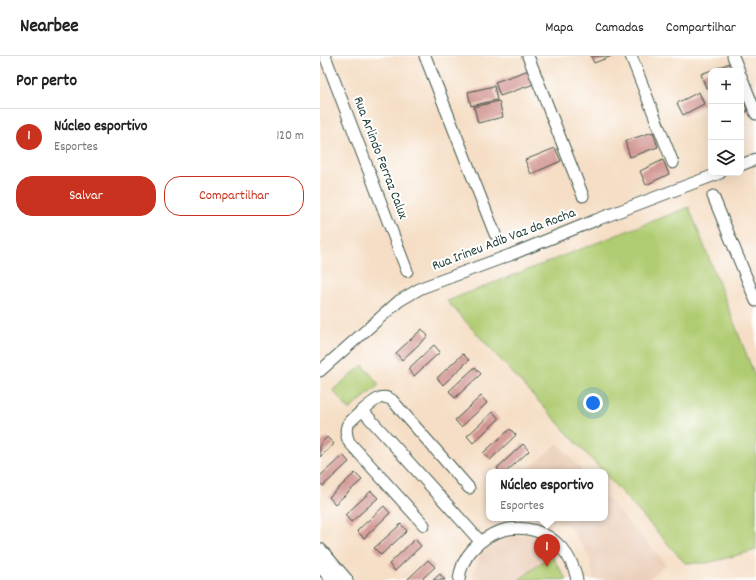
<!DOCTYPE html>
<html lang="pt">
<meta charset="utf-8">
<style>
:root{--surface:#fff;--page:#f6f6f6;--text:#222;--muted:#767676;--line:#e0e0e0;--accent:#c8321e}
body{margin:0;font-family:Dekko,sans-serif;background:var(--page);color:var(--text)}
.controls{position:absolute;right:12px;top:12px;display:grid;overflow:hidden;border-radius:8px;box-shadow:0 4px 16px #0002}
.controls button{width:36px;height:36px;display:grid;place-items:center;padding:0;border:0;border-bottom:1px solid var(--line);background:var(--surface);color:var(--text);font:20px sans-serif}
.you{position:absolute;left:273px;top:347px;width:14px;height:14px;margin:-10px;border:3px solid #fff;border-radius:50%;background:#1a73e8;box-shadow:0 0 0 6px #1a73e833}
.badge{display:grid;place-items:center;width:26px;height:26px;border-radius:50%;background:var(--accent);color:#fff;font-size:13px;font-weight:700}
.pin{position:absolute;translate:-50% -33px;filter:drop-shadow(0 1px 2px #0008)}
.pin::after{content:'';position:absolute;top:21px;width:14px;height:12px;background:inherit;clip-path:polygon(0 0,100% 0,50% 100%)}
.popup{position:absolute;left:166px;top:413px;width:122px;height:52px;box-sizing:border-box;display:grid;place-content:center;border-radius:8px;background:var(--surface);filter:drop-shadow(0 1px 3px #0005);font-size:13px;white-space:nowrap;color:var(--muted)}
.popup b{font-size:15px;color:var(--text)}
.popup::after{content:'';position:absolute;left:50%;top:100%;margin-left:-8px;border:8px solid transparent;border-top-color:var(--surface)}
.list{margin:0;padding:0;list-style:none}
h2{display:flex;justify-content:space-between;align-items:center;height:52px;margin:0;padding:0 16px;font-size:17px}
h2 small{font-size:13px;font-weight:400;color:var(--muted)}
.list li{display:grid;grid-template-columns:26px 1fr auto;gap:12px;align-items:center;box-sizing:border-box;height:56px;padding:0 16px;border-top:1px solid var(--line)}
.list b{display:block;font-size:15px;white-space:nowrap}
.list p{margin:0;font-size:13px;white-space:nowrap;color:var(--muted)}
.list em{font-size:13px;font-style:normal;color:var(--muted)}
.actions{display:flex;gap:8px;padding:12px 16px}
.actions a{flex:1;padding:9px 0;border:1px solid var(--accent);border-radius:16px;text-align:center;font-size:14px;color:var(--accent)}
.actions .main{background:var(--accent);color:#fff}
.icon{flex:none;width:22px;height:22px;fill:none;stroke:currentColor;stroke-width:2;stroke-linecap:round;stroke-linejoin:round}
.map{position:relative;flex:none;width:436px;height:524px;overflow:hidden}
header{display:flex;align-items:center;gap:24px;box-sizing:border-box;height:56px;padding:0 20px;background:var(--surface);border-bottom:1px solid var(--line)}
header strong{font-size:19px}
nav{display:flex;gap:22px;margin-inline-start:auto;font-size:14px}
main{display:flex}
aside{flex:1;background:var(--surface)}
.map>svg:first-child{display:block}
.built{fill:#eaceb8}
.green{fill:#b0cc72;stroke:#688453}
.building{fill:#d19592}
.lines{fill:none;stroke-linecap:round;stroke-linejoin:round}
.minor-casing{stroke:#3f554a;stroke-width:13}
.tertiary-casing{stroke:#3f554a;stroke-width:15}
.minor{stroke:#fff;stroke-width:11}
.tertiary{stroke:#fff;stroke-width:13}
.labels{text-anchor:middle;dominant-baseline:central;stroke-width:4;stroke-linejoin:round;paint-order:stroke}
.street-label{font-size:14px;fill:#1f3d34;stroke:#fff}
</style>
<header>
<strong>Nearbee</strong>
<nav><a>Mapa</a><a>Camadas</a><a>Compartilhar</a></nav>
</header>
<main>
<aside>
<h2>Por perto<small></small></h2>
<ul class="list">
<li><span class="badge">1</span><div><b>Núcleo esportivo</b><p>Esportes</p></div><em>120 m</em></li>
</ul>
<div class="actions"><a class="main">Salvar</a><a>Compartilhar</a></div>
</aside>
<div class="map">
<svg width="436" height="524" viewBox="0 0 436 524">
<rect width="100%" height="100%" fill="#fff"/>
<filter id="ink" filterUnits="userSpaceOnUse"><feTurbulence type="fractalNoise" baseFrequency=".025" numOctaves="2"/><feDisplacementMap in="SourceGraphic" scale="8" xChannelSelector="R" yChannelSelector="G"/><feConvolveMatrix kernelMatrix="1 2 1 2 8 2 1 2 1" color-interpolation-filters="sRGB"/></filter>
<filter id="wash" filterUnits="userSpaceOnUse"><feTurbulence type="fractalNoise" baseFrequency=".012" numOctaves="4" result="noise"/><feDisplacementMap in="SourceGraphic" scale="16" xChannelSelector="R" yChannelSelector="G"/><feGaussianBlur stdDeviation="0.9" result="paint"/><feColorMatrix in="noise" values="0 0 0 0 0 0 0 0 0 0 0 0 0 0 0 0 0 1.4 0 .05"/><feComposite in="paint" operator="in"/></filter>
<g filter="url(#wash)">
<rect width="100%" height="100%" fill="#f5dec5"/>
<path class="built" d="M238,387l25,29h-58z
M285,440l61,68 -18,16h-54l-5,-24 -21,-31 -28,-7h65z
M206,479l16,2 7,11 2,7 -32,25h-47l7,-23 7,-8 9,-7 14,-6z"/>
<path class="green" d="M369,151l67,172v171l-48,13h-23l-80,-89v-2h-2l-156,-171z
M43,309l16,20 -30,25 -16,-20z
M231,499l16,25h-48z"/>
<g id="blocks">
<path class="building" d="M271,0h21l-18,7z
M410,7l2,8h-21v15l-5,2 -5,-14z
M209,14l5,14 -34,12 -5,-14z
M174,30l3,14 -26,6 -3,-14z
M379,36l5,12 -21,11 -6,-12z
M421,40l7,15 -7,3z
M179,45l4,16 -25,6 -4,-16z
M333,76l5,15 -28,10 -5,-16z
M235,92l6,13 -30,13 -6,-14z
M343,104l6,14 -23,11 -6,-14z
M102,273l6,7 -26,24 -6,-7z
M114,289l6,7 -26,24 -6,-7z
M143,298l6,6 -26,25 -6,-7z
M155,311l6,7 -26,24 -6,-7z
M161,340l6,7 -26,24 -6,-7z
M173,356l6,7 -26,24 -6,-7z
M190,373l6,6 -26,25 -7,-7z
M7,381l7,7 -14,13v-13z
M203,388l6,7 -23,21h-6l-3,-4z
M23,399l6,7 -26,24 -3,-3v-7z
M35,417l7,7 -27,24 -6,-7z
M51,435l7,7 -27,24 -6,-7z
M64,450l6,7 -26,25 -7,-7z
M81,468l6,7 -26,24 -7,-7z
M95,483l6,7 -26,25 -6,-7z
M108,504l7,7 -14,13h-14z
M120,518l5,6h-12z"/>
</g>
</g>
<g filter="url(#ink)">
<use href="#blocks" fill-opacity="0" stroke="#3f554a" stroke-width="1"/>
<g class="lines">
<defs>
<path id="minor" d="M5,0l82,215
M105,0l70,178
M208,0l55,140
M311,0l42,107
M413,0l6,15
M421,20l15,38
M421,109l15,-6
M393,140l43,105
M0,315l79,-70 22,-13 89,-33 86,-35 124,-47
M43,355l117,130
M104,469l-75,-83c-2,-5 -4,-10 -2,-16 2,-5 28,-27 33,-28 5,-2 8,0 12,2l77,88
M139,524c1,-11 6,-22 13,-30 36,-40 95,-22 105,30"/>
<path id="tertiary" d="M0,494l26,30
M0,509l13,15"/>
</defs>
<use href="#minor" class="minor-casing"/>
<use href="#tertiary" class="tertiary-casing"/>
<use href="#minor" class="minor"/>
<use href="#tertiary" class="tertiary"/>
</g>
</g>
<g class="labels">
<g class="street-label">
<text transform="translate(60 102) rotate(69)">Rua Arlindo Ferraz Calux</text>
<text transform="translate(184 184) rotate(-21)">Rua Irineu Adib Vaz da Rocha</text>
</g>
</g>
</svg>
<div class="controls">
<button>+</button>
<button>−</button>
<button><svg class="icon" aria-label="layers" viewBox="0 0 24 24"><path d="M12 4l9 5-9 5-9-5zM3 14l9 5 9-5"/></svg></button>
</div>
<div class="you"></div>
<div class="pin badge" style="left:227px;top:511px">1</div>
<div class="popup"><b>Núcleo esportivo</b>Esportes</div>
</div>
</main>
